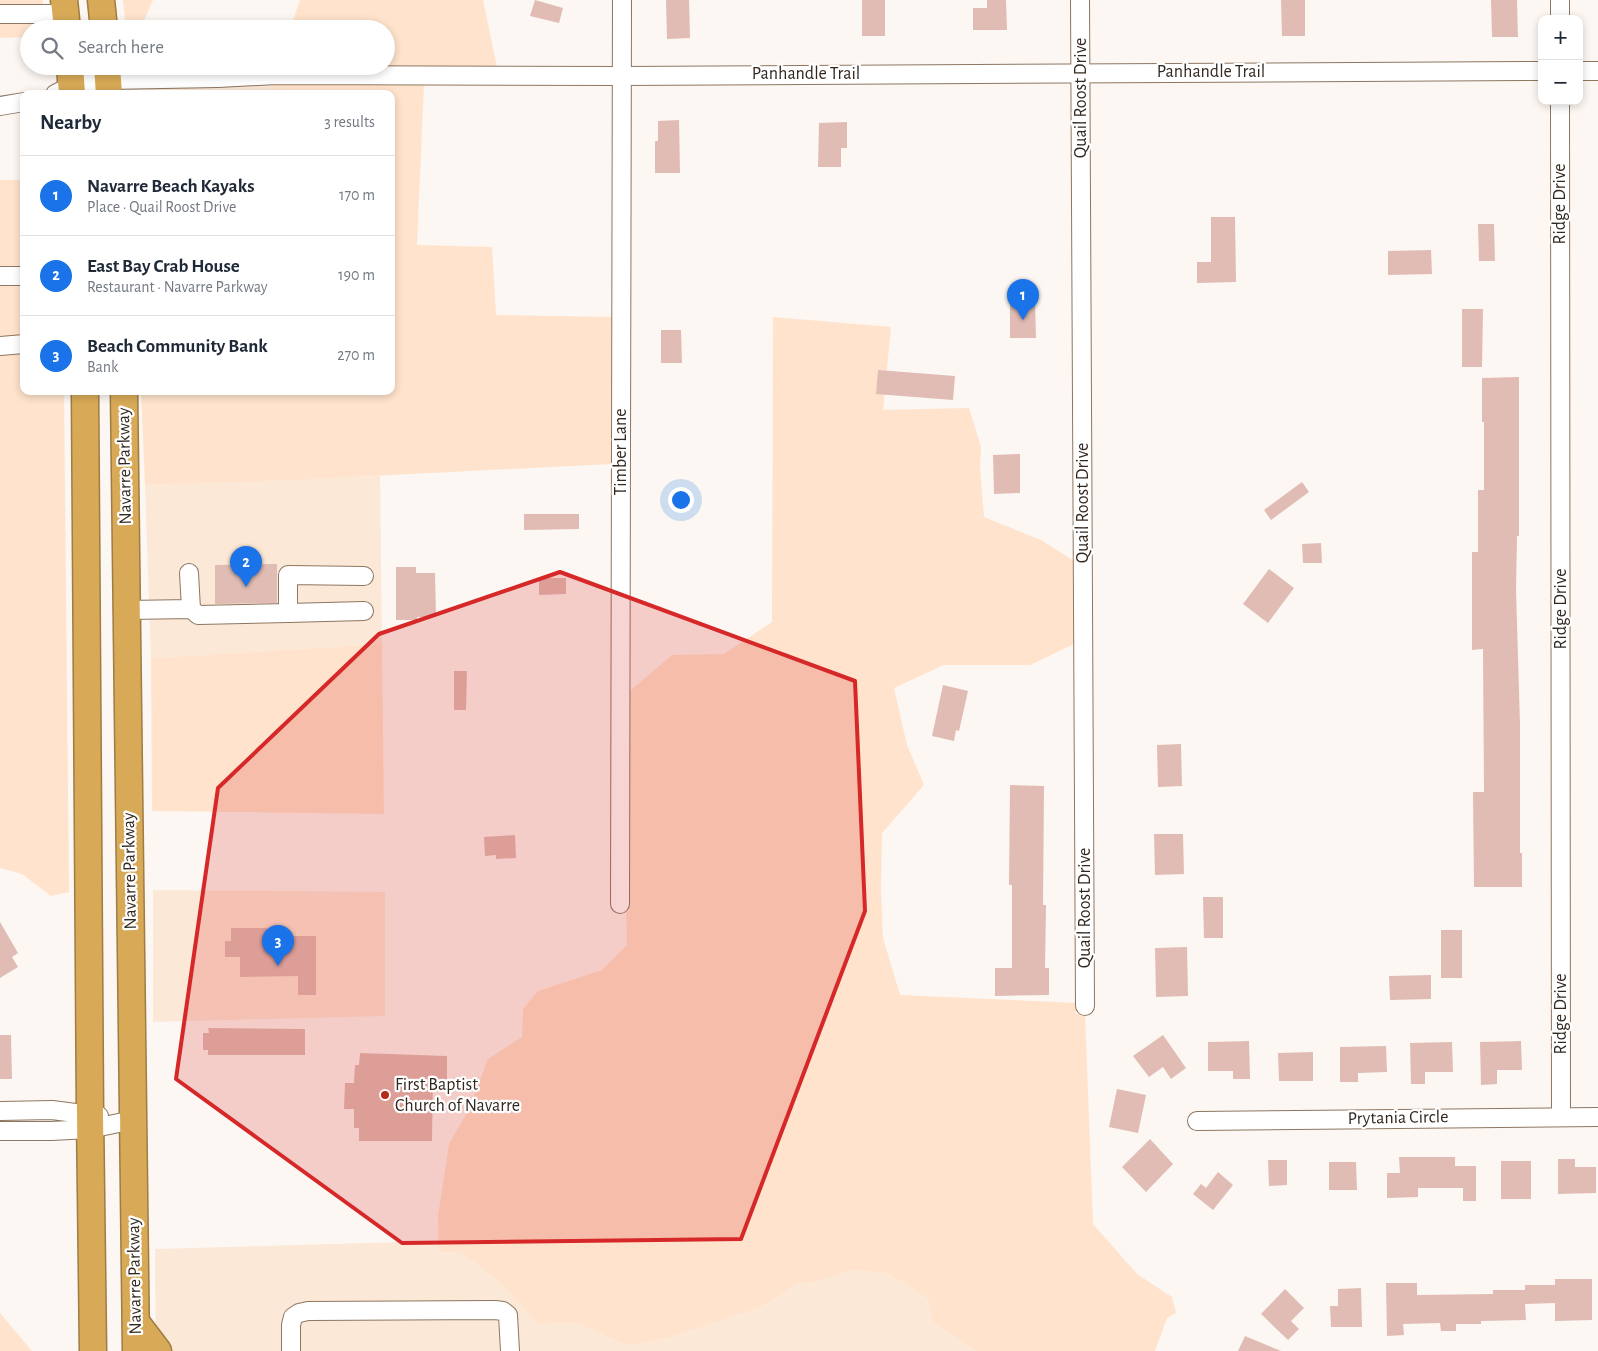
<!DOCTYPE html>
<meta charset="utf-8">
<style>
:root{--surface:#fff;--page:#f6f6f7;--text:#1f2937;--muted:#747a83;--line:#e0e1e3;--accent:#1a73e8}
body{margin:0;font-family:"Alegreya Sans",sans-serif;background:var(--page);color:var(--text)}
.controls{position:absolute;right:15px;top:15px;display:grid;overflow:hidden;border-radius:10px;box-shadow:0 2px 8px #0003}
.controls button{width:45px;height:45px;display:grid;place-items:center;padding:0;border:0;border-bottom:1px solid var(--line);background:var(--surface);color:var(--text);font:25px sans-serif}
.you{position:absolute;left:680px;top:499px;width:18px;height:18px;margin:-12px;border:4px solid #fff;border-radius:50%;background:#1a73e8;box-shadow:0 0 0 8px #1a73e833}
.badge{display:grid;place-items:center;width:32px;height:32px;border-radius:50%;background:var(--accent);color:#fff;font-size:16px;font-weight:700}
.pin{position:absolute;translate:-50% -41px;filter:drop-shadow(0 1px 2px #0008)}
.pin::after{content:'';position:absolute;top:26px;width:18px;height:15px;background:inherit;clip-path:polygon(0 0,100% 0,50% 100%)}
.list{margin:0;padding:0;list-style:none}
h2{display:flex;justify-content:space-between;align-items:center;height:65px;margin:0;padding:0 20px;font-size:21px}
h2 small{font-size:16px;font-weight:400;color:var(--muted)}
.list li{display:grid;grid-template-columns:32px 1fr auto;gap:15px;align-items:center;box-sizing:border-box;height:80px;padding:0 20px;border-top:1px solid var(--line)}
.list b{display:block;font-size:19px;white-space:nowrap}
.list p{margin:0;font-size:16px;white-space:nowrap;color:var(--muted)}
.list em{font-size:16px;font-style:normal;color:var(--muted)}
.icon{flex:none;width:28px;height:28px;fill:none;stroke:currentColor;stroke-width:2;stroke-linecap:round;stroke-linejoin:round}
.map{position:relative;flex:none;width:1598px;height:1351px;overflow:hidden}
.search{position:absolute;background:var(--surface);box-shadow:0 2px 8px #0003;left:20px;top:20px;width:375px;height:55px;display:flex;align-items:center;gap:12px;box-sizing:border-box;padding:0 18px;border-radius:28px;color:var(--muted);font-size:19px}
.panel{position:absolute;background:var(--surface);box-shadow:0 2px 8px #0003;left:20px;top:90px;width:375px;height:305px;border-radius:10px}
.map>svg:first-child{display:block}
.built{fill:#fce8d6}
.green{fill:#ffe3cc}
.building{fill:#e0bcb4}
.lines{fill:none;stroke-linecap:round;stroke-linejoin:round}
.minor-casing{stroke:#8e7661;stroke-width:20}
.highway-casing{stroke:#9e7c44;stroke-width:29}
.minor{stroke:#fff;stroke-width:18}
.highway{stroke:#d8aa57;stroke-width:26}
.marked{fill:#d62828;fill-opacity:0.2;stroke:#d62828;stroke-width:4;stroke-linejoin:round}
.poi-dot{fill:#b72a18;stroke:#fff;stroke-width:2}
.labels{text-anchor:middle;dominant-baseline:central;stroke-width:4.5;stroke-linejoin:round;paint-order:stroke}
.street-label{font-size:18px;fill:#322820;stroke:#fff}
.poi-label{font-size:18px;fill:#322820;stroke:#fff;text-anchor:start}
</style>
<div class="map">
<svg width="1598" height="1351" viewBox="0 0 1598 1351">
<rect width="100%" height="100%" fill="#fcf7f2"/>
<path class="built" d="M274,82v12h-145v-6z
M380,476l2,168 -231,14 -6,-173z
M153,890l232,2v124l-232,6z
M439,1241v11l22,1 39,29 38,42 39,-1 51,23 39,-8 44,-14 52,-18 34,-22 23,-3 33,-11 33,3 25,14 17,13 5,22 43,29h-820l-1,-102z"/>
<path class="green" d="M0,0h43v6h-43z
M123,0h30l-13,29h-14z
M300,0h183l14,67h-219l108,-1v-37h-96z
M0,22h45l1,7h-17v8l-29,1z
M274,82l150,1 -7,162 75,2 4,68 116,2v147l-320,16 -147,5 -4,-94h250v-297h-117z
M0,180h24v157l-24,1z
M773,317l118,10 -8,83 86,-2 12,39 -1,20 4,50 57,23 33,21v83l-44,21h-86l-50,23 13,57 17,40 -42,48 -1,58 2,47 17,57 176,8v11h9l8,210 44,50 35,23 4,16 -9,5 -12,33h-179l-43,-29 -5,-22 -17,-13 -25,-14 -33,-3 -33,11 -23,3 -34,22 -52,18 -44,14 -39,8 -51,-23 -39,1 -38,-42 -39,-29 -22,-1 -1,-36 11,-72 20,-35 19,-50 34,-22 1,-28 15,-18 64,-21 25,-25 -1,-33 3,-1 1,-220 42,-36 52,-1 48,-32z
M24,352v39h40l5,501 -18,4 -29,-22 -22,-6v-514z
M382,644l2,170 -232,-3 -1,-153z
M0,1313l32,38h-32z"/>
<path class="building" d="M535,0l28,8 -4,15 -29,-7z
M666,0h23l1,38 -23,1z
M862,0h23v36h-23z
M987,0h19l1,30h-34v-22h14z
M1281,0h24v36h-23z
M1491,0h26l1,37h-26z
M679,120l1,53h-25v-32h3v-20z
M847,122v26h-6v19h-23l1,-44z
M1211,217h24l1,65 -39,1v-21h14z
M1478,224h16l1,37h-16z
M1431,250l1,24 -44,1v-24z
M1010,301h25l1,37h-26z
M1462,309h21l-1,58h-20z
M661,330h20l1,33h-21z
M878,370l77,6 -2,24 -77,-6z
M1519,377v159h-2l-1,54 4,134v129h2v34h-48l-1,-95h11l-1,-143 -11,1v-98h6v-62h6v-68h-2v-44z
M1020,454v39l-26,1 -1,-39z
M1302,482l7,10 -38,28 -7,-10z
M524,514h55v15l-55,1z
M1321,543l1,20h-19l-1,-19z
M277,564v39l-62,1v-39z
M396,567h20v6h19l1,44h-19v3h-21z
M1269,569l25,19 -26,35 -25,-19z
M539,578h27v16l-27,1z
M454,671h13l-1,39h-12z
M943,685l25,6 -9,40 -3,-1 -2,11 -22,-5z
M1181,744l1,42 -24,1 -1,-42z
M1010,785l34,1 -1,119h3l-1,63h4v27l-54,1v-28h17v-83h-3z
M1154,834h29l1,40 -29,1z
M515,835l1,23 -20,1v-4l-11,1 -1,-19z
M1203,897h20v41h-19z
M0,922l18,31 -6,4 6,10 -18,11z
M231,928h36v5h22v3h27v59h-18v-19l-58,1v-20h-15v-16h6z
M1441,930h21v48h-21z
M1187,947l1,49 -32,1 -1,-49z
M1431,975v24l-41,1 -1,-24z
M208,1028l97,1v26h-97v-5h-5v-17h6z
M0,1035h11l1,44h-12z
M1163,1035l23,33 -15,11 -8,-12 -14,10 -16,-21z
M1249,1041l1,38h-17v-8h-25v-29z
M1521,1041l1,29h-25v14l-16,1 -1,-43z
M1452,1042l1,30h-28v12h-14l-1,-41z
M1386,1046l1,26 -29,1v9h-18v-35z
M1313,1052v29h-34l-1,-28z
M360,1053l87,3v23h-14l-1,62h-73v-13h-5v-19h-10l1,-26h9l1,-18h4z
M1117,1089l29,6 -8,38 -29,-6z
M1150,1139l23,25 -27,28 -24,-25z
M1399,1157h56v9h21v35h-13v-13h-45v9l-31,1v-25h13z
M1558,1159h17v8h21v26l-38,1z
M1268,1160h19v25l-18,1z
M1501,1161h30v38h-30z
M1329,1162h27l1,28h-28z
M1218,1172l15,13 -20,25 -20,-16 8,-10 5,4z
M1555,1279h37v41l-37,1v-18l-30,1 1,16 -45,1v3h-25v7h-15l-1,-8 -37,1 1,11 -17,1 -1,-53h31v12l76,-1v-4h32v-5h30z
M1361,1288l1,39h-31l-1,-21h8v-17z
M1285,1289l19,19 -13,13 8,8 -11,11 -27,-26z
M1245,1336l36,15h-43z"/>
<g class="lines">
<defs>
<path id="minor" d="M1080,0l5,1006
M1560,0v19
M0,14h66
M1579,71h19
M55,94l16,-8 37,-6 110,-2 58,-3 346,1 920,-5
M1560,101l1,1016
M0,106l24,-4
M0,276h24
M0,346l24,-2
M191,609l7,6 90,-2v-38l76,1
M127,610l64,-1 -2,-36
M288,613l76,-2
M620,904l2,-904
M0,1111l52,-1 47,6
M1197,1121l401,-4
M0,1131h51l39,-2 43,-9
M291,1351v-26l2,-8 6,-4 9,-2 187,-1 8,1 5,4 2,36"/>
<path id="highway" d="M64,0l3,29
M101,0l3,29
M70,66l2,28
M107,66l2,28
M85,391l5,724 3,236
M124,391l12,960
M136,1322l22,29"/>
</defs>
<use href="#minor" class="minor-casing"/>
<use href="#highway" class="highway-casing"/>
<use href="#minor" class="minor"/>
<use href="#highway" class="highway"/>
</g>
<path class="marked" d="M560,572l295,109 10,230 -124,328 -339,4 -226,-164 42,-291 161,-154z"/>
<circle class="poi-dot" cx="385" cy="1095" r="5"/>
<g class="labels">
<g class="street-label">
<text x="1211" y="72">Panhandle Trail</text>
<text x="806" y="74">Panhandle Trail</text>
<text transform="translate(1081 98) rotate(-90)">Quail Roost Drive</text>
<text transform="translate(1560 204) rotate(-90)">Ridge Drive</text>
<text transform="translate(621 452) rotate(-90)">Timber Lane</text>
<text transform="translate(125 466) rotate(-91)">Navarre Parkway</text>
<text transform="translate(1083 503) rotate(-90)">Quail Roost Drive</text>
<text transform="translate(1561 609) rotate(-90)">Ridge Drive</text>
<text transform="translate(130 871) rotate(-91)">Navarre Parkway</text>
<text transform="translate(1085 908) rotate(-90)">Quail Roost Drive</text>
<text transform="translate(1561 1014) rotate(-90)">Ridge Drive</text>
<text transform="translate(1398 1118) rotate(-1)">Prytania Circle</text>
<text transform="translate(135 1276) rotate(-91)">Navarre Parkway</text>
</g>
<g class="poi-label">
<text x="395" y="1085">First Baptist<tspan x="395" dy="21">Church of Navarre</tspan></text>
</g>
</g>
</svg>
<div class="controls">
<button>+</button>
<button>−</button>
</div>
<div class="you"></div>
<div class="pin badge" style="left:1023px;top:320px">1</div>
<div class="pin badge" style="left:246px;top:587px">2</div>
<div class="pin badge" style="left:278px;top:966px">3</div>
<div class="search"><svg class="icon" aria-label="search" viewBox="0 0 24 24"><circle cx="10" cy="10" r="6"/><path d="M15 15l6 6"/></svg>Search here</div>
<section class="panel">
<h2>Nearby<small>3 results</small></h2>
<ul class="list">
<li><span class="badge">1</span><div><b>Navarre Beach Kayaks</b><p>Place · Quail Roost Drive</p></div><em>170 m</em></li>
<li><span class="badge">2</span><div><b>East Bay Crab House</b><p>Restaurant · Navarre Parkway</p></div><em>190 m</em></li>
<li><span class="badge">3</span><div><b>Beach Community Bank</b><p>Bank</p></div><em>270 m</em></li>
</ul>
</section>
</div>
